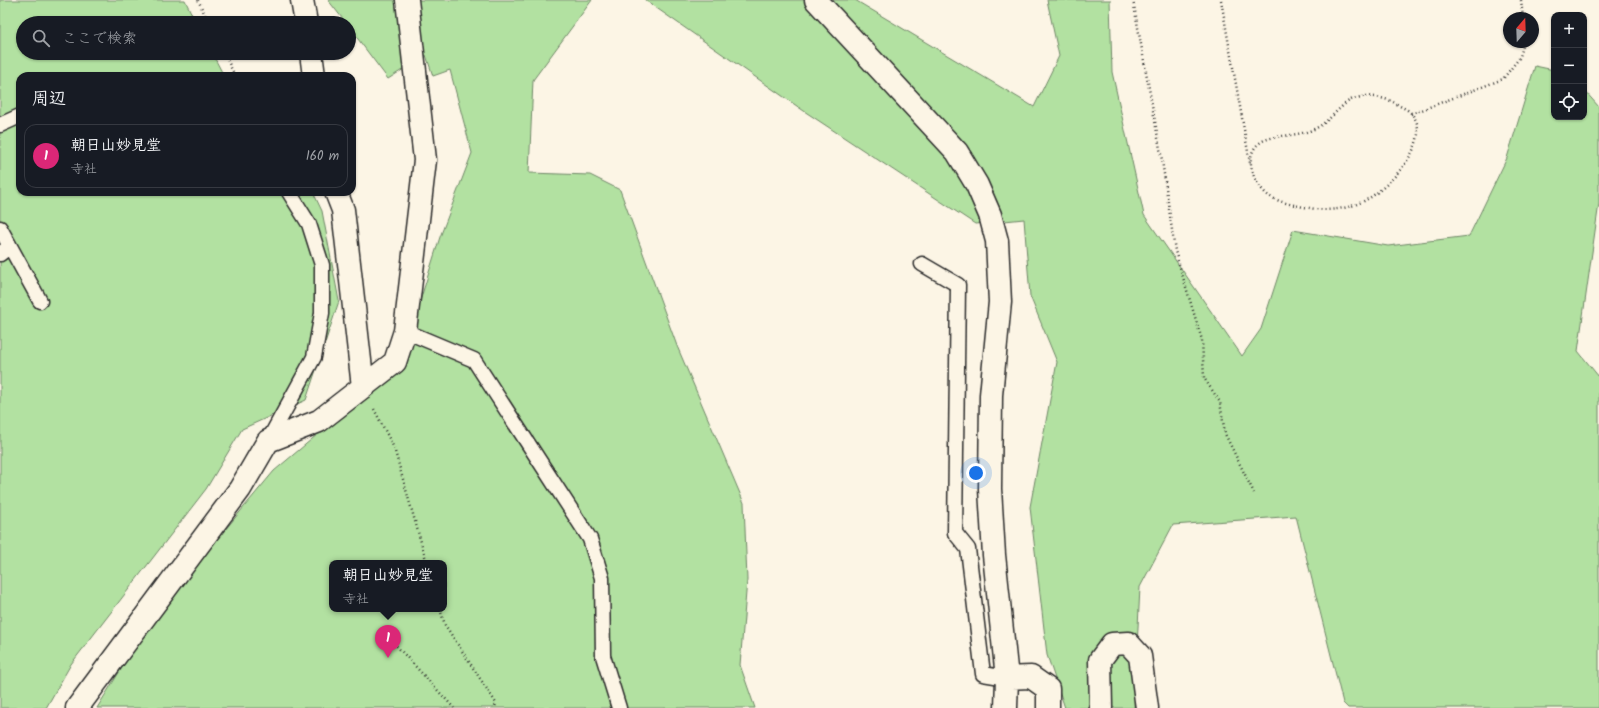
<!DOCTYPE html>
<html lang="ja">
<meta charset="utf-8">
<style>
:root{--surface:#171b24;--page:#242831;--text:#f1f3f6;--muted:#9ea1a6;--line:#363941;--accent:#db2777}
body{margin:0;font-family:Kalam,"Klee One",sans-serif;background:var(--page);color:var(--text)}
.controls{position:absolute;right:12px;top:12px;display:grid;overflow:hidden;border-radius:8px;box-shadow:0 1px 3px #0004}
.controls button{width:36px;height:36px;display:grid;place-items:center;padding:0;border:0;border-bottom:1px solid var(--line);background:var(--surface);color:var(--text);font:20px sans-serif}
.compass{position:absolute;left:1503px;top:12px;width:36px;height:36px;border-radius:50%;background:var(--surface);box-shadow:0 1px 3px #0004;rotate:19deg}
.you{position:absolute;left:976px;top:473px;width:14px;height:14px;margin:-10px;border:3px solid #fff;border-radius:50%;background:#1a73e8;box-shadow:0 0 0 6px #1a73e833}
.badge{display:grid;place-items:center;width:26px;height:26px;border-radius:50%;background:var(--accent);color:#fff;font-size:13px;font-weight:700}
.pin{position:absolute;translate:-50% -33px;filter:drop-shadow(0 1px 2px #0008)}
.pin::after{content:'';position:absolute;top:21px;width:14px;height:12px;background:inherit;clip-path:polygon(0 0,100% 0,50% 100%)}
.popup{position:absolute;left:329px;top:560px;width:118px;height:52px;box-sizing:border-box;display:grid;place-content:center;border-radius:8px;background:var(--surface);filter:drop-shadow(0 1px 3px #0005);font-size:13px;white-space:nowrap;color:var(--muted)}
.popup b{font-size:15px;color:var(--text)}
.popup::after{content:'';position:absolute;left:50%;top:100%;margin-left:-8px;border:8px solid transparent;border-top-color:var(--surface)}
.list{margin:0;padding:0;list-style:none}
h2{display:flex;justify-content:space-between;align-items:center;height:52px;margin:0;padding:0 16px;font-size:17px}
h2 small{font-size:13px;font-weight:400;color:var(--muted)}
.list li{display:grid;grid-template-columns:26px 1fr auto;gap:12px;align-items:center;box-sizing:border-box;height:64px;margin:0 8px 8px;padding:0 8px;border:1px solid var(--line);border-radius:12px}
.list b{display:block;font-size:15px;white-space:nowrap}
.list p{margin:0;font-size:13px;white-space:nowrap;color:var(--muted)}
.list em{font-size:13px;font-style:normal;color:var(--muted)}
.icon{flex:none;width:22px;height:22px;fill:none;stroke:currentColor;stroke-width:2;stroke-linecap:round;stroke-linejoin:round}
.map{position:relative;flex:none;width:1599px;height:708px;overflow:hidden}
.search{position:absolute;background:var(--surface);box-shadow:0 1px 3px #0004;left:16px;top:16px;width:340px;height:44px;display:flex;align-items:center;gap:10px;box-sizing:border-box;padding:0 14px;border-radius:22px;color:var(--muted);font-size:15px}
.panel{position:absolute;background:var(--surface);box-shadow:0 1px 3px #0004;left:16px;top:72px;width:340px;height:124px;border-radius:12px}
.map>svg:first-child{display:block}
.green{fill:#b2e1a1;stroke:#6e8666;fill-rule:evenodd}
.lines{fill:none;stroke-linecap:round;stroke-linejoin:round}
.service-casing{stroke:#2b2b2b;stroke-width:17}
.minor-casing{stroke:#2b2b2b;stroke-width:25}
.path{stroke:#2b2b2b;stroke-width:2.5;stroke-dasharray:1 3;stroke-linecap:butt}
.service{stroke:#fcf5e5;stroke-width:14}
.minor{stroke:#fcf5e5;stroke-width:22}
</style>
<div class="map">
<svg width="1599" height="708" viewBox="0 0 1599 708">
<rect width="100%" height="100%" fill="#fcf5e5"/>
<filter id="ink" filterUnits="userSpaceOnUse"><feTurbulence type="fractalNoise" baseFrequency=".025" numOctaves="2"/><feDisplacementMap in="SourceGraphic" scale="8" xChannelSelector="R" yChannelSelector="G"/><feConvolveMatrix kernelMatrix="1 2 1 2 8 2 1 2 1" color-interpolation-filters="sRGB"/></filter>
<g filter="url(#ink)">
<path class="green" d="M0,0h185l11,23h-173v30h189l12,23h-204v116h293l9,19 17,90 -33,99 -64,29 -36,60 -135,175 -25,44h-46z
M328,0h264l-59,80 -4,93 61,2 30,15 57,156 67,157 3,77 -7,85 15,43h-658l58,-94 119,-143 126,-106 40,-128 32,-84 -22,-83 -17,6 -7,-21 -38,24 -39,-52v-4h-3zM332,563h112v46h-112z
M645,0h210l179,107 25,-51 -12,-56h63l2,72 32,143 98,141 19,-27 32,-99 95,16 81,-10 38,-78 28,-92 19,4v47h30v-27l15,17v96l-21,148 21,26v331h-251l-5,-5 -47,-187 -123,9 -33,62 -6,121h-69l-18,-53 -17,-148 27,-145 -27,-66 -6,-77 -49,5 -171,-113z"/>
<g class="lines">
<defs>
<path id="service" d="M0,125l20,-9
M0,228l40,73
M0,254l10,-8
M922,264l36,21 -3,248 13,16 15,125 24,4
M405,331l69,29 116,179 12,39 1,78 16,52
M268,441l46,-84 8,-44v-48l-13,-41 -20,-32"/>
<path id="minor" d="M302,0l4,23
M816,0l141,152 20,33 13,30 7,26 3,61 -9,93 -1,94 4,66 13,123 -1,30
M311,53l3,23
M336,192l7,18 20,177
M1007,678l24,-1 17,12v19
M77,708l163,-219 28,-48 51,-20 76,-59 10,-31 20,-171 -18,-160
M1101,708l-1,-48 12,-16 16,-1 12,13 7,52"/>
</defs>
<use href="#service" class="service-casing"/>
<use href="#minor" class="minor-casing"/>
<path class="path" d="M198,0l11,23
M1133,0l29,160 13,91 27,89 2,38 16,24 5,32 29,59
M1221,0l29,163
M1521,0l2,18
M224,53l11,23
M1366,96c13,1 24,3 34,10 4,2 8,4 11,7 25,27 -23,75 -45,87 -17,9 -38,12 -56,8 -12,-2 -30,-5 -41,-12 -15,-11 -28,-41 -8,-54 12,-8 38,-5 53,-13 14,-6 23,-20 35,-28 5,-3 12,-4 17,-5z
M1411,114l92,-35 17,-22 4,-15
M374,409l20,39 33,115
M440,609l5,16 51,78 -1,5
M391,640l63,68"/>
<use href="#service" class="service"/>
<use href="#minor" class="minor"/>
</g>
</g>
</svg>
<div class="controls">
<button>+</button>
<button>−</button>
<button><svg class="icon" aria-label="locate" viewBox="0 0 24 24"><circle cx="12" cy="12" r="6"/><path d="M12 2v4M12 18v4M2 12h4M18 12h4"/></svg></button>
</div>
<svg class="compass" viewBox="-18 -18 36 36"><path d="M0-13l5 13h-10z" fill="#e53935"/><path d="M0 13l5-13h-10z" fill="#9ea1a6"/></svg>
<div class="you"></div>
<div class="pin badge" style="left:388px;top:658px">1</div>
<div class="popup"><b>朝日山妙見堂</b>寺社</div>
<div class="search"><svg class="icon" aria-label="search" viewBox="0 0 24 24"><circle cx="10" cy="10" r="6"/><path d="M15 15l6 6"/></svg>ここで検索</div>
<section class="panel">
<h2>周辺<small></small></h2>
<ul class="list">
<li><span class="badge">1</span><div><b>朝日山妙見堂</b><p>寺社</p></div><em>160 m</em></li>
</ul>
</section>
</div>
